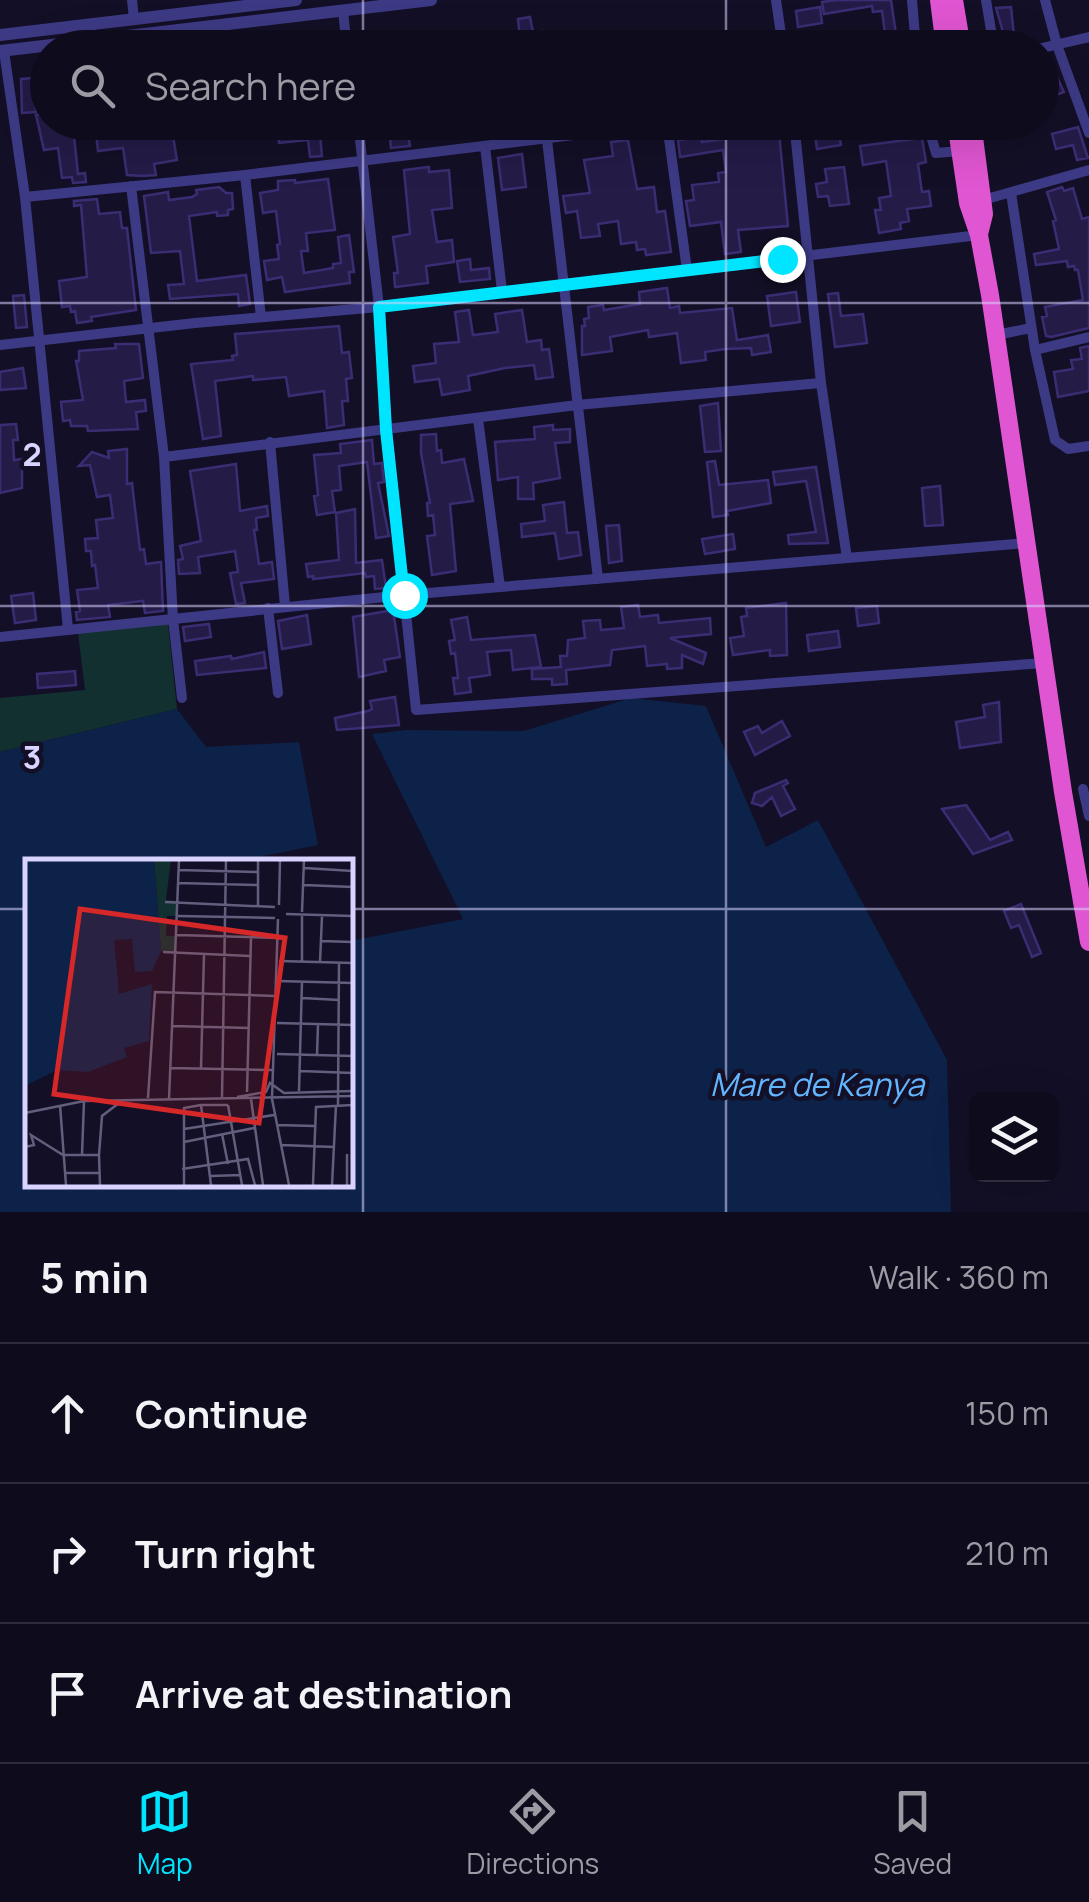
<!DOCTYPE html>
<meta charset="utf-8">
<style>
:root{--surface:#0e0b1c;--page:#1c1929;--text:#f1f3f6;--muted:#9b9ba3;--line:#2e2b3b;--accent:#00e5ff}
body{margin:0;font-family:Manrope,sans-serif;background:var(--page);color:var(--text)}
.controls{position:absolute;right:30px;bottom:30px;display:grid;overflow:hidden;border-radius:15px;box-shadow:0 10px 40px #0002}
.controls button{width:90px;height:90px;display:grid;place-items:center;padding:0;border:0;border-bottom:2px solid var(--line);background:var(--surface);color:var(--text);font:50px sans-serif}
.stop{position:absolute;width:30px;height:30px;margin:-22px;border:8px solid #00e5ff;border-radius:50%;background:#fff}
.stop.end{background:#00e5ff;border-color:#fff;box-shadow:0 2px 10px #0008}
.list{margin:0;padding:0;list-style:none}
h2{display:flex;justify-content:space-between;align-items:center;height:130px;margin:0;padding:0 40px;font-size:42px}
h2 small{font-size:32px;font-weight:400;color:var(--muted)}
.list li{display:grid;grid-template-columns:65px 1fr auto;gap:30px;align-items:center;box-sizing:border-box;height:140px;padding:0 40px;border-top:2px solid var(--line)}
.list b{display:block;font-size:38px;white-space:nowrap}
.list em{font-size:32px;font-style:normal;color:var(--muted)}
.icon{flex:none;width:55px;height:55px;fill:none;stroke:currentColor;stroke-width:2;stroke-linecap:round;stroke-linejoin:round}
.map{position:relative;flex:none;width:1089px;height:1212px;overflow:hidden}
.search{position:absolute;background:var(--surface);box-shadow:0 10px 40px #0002;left:30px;right:30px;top:30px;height:110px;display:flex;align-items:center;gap:25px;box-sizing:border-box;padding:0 35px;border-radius:55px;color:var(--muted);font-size:38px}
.sheet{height:550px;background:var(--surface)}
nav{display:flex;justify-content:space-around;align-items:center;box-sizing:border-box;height:140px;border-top:2px solid var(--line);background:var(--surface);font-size:28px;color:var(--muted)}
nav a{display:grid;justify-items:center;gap:5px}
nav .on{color:var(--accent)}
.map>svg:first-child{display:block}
.green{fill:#12302f}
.water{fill:#0c2248}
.building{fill:#241b47;stroke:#3b2d73;stroke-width:2.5}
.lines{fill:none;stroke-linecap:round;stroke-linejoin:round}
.minor{stroke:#3d3a85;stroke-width:10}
.tertiary{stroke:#3d3a85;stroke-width:12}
.trunk{stroke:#e055d1;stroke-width:18}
.route{stroke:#00e5ff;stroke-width:12}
.grid{fill:none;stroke:#d9d4ff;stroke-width:2.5;stroke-opacity:0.55}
.labels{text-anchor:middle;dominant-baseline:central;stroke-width:9;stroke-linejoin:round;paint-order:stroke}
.water-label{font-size:32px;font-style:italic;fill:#62b6ff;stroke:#130f26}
.inset-road{fill:none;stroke:#625e7d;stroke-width:2.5}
.view{fill:#d62828;fill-opacity:0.15;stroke:#d62828;stroke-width:5}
.inset-edge{fill:none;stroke:#d9d4ff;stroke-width:5}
.grid-label{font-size:32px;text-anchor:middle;font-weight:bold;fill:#d9d4ff;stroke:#130f26;stroke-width:9;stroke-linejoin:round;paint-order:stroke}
</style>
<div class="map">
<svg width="1089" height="1212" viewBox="0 0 1089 1212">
<rect width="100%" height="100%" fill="#130f26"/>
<path class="green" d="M168,624l9,85 -177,43v-54l85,-8 -7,-57z"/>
<path class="water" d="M631,698l75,8 60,141 52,-27 129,240 4,152h-951v-460l177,-43 29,38 93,-5 19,103 -83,17h-207v322h322v-243l113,-22 -91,-185 35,-4 117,1z"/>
<path class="building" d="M836,0h55l7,48h-11l-5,-37 -9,1 -1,-6 -48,8 -2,-12z
M820,7l2,16 -24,4 -2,-16z
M1011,7l4,38 -8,1 -11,-38z
M530,17l3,15 9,-1 2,17h-23l-3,-29z
M603,34l2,14h-38v-7z
M1047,56l17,36 -17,6 -2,-8 -3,2v-35z
M33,78l3,34 -14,1 -1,-34z
M48,113v9h136l1,13 -12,1 4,24 -23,4 2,11 -14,1 -15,-1 -4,-27 -25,3 -2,-18 -22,3 4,38 7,-1 1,9 -13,1 -1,-6 -10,1 -4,-30 -14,2 -8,-35z
M277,122h50l1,12 -8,1 2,21 -12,1 -2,-17 -29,3z
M765,122h13l10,104 -50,4 3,22 -16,2 -4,-32 -31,4 -4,-25 8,-1 -2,-15 27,-3 -1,-9 8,-1 -3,-22 -43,7 -2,-17 24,-3v5l29,-4v-5l35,-4z
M813,122h24l4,23 -24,4z
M407,126l3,20 -19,2 -2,-20z
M1078,127l10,31 -11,2 -4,-15 -17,4 -4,-15z
M922,138l4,24 -8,2 4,28 7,-1 2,15 -24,3 2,12 -9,2 1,6 -22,4 -4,-23h6l-2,-12 12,-2 -5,-35 -23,4 -3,-19z
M628,140l9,49 17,-2 3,25 8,-1 6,41 -25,3 -1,-6 -8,1 -1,-8 -15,2 -3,-23 -20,3 2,12 -19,2 -4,-27 -11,2 -3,-17 27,-3 -6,-33 29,-4 -2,-14z
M522,154l4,33 -24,3 -4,-32z
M429,167v5l20,-2 3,38 -20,2 5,32 15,-2 2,22 -28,4 2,17 -33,4 -1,-14h4l-5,-36 17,-3 -6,-64z
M844,167l5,37 -19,2 -2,-10 -10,1 -2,-13 11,-2 -2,-13z
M328,179l7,51 -29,3 2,18h-7l3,22 29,-5v-4l8,-1 -3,-26 11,-2 5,37h-5l1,11 -65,9 -3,-15 -15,3 -3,-19 15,-2 -2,-14 3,-1 -4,-33 -13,2 -3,-20 18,-3v-9l17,-1v3z
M219,187l7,6h6l1,16 -5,1v5l-11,1v-4l-28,4 8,65 49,-6 4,29 -11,2 -1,-12 -68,5 -2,-14 16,-1 -4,-33 -29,2 -7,-57 24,-4 1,8 23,-3 5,-3 -1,-4z
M1062,187l2,4 9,-3 9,31 7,-2v111l-38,9 -5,-1 -4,-19 5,-1 -2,-9 38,-7 -5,-30h-3l-1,-4 -6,1 -1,-6 -31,4 -2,-11 25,-5 -6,-28 3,-1 -9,-28z
M97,199l2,15 21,-2 2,16h5l9,82 -45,7 1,4 -15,2 -2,-12 -4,1 -1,-6 -8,1 -3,-26 28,-4 -6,-72 -7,1v-5z
M470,259l1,11 18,-2 1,11 -30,3 -3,-21z
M667,288l3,20 9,-2 1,7 52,-5 5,32 31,-5 3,17 -19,3 -1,-7 -26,1 -20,3 1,8 -25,3 -4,-30 -28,4 -1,-7 -38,7 2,14 -30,4v-29h3l-1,-7 5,-1 -1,-11 15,-2 1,5 36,-6 -1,-12z
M796,292l4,30 -29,4 -4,-30z
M838,293l3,23 22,-2 4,29 -32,4 -7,-53z
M24,295l3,32 -11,1 -3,-32z
M469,310l4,25 25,-3 -3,-18 27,-4 5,32 14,-2 1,10 7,-1 4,28 -17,2 -2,-14 -29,3 -37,8 2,14 -28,5 -3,-16 -24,3 -2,-16 23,-3 -2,-19 25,-2 -4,-30z
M339,326l3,27 7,-1 3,26 -6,1 2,22h-6l2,24 -17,3 -3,-37 -35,5 -3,-19 -33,3v-4l-38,5 6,55 -18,3 -12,-75 42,-4 -1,-4 5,-1 -2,-21z
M115,344h24l4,34 -19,3 2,21 19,-2 1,11 -10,1 2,17 -50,2 -1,-5h-16l-1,-6 -7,1 -2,-19 22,-2 -7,-39h3v-10l37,-3z
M1089,346v45l-31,6 -4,-25 19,-3 -2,-9 11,-1 -2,-11z
M23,368l3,20 -26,2v-18z
M718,403l3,48 -16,1 -5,-46z
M16,424l2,16h-5l1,20 8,-1v29l-22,5v-68z
M553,425v5l17,-1v13l-15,1 5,35 -27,5 1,16h-16v-22l-20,3 -3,-38 40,-3 -1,-12z
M436,434l1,17 4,-1 1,13 22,-4 9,42 -23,3 6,67 -24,4 -5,-39 8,-1 -2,-20 -5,1 -1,-13h3l-9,-50v-18z
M372,440l2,24 8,-1 2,19 -6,1 11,53 -13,2 -9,-76 -28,4 2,24 -9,1 3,21 -18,3 -3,-19 4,-1 -4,-40 27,-2 -1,-9z
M127,449v35l5,-1 8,67 4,-1 2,15 15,-2 2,49 -18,2 -2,-12 -35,4 2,12 -33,3 -1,-8 4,-1 -3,-21 21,-2 -3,-23 -3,1 -1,-15h-5l-1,-12 13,-1 -2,-18 17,-2 -3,-23 -13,2 -7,-32 -11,1 13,-14 17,6 -1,-7z
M715,461l4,24 49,-5 3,23 -44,8 1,4 -15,2 -6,-55z
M236,464l4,47 27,-5 1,10 -12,2 1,12h-3l5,34 13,-2 2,17 -33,4 4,20 -9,1 -6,-31 8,-1 -3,-21 -37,6 2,16 -21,1 -1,-14 5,-1 -3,-13 21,-5 -11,-70z
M816,467l12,76 -39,1 -1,-9 28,-3 -10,-51 -31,4 -2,-13z
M940,486l3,39 -18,1 -3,-38z
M564,502l3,31 11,-1 3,23 -22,4 -4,-26 -33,4 -1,-13 24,-3 -2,-16z
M355,509l1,54 26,-3 4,28 -11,1 -1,-13 -8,1 -1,-4 -52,6v-3l-5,1 -2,-13 33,-4 -3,-47z
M619,525l3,36 -13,2 -3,-37z
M733,534l2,15 -30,5 -3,-15z
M33,593l3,27 -21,3 -4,-27z
M786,603l1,52 -17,1v-6l-37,5 -3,-17 14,-2 -3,-19 6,-1 -1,-8z
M638,605l2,12 18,-2 1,8 51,-5 1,16 -41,4 36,15 -3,11 -21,-9v13l-15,1v-5l-20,2 -2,-20 -33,4 -2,15 -44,5 1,14 -15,1v-6h-20v-10l29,-2 -1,-11h7l1,-16 17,-2 -2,-17 17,-1 1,10 23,-2 -3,-21z
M877,606l2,17 -21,3 -2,-18z
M393,610l7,47 -16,3 2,11 -27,6 -6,-60z
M307,615l4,29 -29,5 -4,-28z
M467,617l4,23 64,-5 6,32 -28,3 -2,-20 -24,2 3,23 -21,3 2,14 -16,2 -2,-16h5l-3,-25 -4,1 -2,-13 6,-1 -4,-20z
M209,624l2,13 -26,4 -2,-14z
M838,631l2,16 -31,4 -2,-16z
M264,652l2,16 -69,7 -2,-14 36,-5 1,3z
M75,671l1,14 -38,3 -1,-14z
M395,697l4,28 -62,5 -2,-12 33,-7 4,-2 -2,-8z
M999,702l2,40 -41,6 -4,-26 29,-5 -2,-12z
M782,721l8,15 -35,19 -11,-23 14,-6 4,7z
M786,780l2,3 -5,3 12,23 -14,7 -9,-19 -10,9 -10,-3 3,-10z
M966,805l24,35 18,-8 4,8 -39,14 -31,-45z
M1021,904l20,49 -9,4 -13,-32 -8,3 -7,-17z"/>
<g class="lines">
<path class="minor" d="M132,0l2,19
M776,0l7,48
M912,0l4,48
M986,0l8,48
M1045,0l12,45 32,88
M343,11l4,37
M1042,48l47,-11
M4,51l21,146 43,432
M358,122l21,185 8,123 29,280 628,-47
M794,122l27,261 26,175
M927,122l9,31 24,-2
M667,124l20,146
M547,140l51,439
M485,146l17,145
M245,175l16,142
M131,186l33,271 9,162 9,79
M1011,193l24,157 54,-13
M25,197l220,-22 435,-53
M983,200l106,-30
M996,335l35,-7
M0,345l195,-22 184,-16 600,-72
M1035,350l20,90 13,9 21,-3
M478,419l22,168
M270,442l15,164
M164,457l413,-52 244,-22
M268,608l10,85
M0,637l404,-42 623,-52
M1083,789l6,27"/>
<path class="tertiary" d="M0,35l296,-35
M0,51l431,-51"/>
<path class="trunk" d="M939,0l6,48
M954,0l8,48
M956,122l12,81 11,32 11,60 73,497 26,150
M972,122l12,92 -5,20"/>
</g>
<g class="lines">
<path class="route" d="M404,595l-18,-165 -7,-123 403,-48"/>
</g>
<path class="grid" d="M363,0v48M726,0v48M363,122v1090M726,122v1090M0,303h1089M0,606h1089M0,909h28M350,909h739"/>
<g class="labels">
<g class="water-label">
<text x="817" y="1084">Mare de Kanya</text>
</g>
</g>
<g transform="translate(25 859)">
<rect width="328" height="328" fill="#130f26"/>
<path d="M129,1h17l-5,40 11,1v15h-10l-1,20h10v16l-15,-1z" fill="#12302f"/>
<path d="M0,1h129l7,91 -9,20 -17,1 -3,-33 -18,1 5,54 33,-10 -3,57 -25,7 3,9 -39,15 -31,-2 -32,16z" fill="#0c2248"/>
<path class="inset-road" d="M279,9l49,3M154,11l80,2M153,24l80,2M279,26l49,2M140,43l110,5M254,46l1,-45M233,47v-46M277,53l2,-52M261,55l67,2M153,57l97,2M253,60l-6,180 17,86M152,76l100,3M296,82l32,1M138,93l87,4M254,102l74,2M277,102v-46M295,103l2,-46M253,122l75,2M277,139l37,2M252,164l76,2M148,167l76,2M252,195l76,2M292,196l1,-31M146,209l102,2M176,209l3,-113M275,212l53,2M274,232l3,-110M222,233l4,-154M197,238l4,-237M212,238l29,-5 4,-9 14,10 69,-2M123,239l7,-106 120,4M144,240l10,-239M226,240l12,86M35,246l6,80M203,246l14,80M313,246l1,-142M0,254l59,-12 269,-5M252,266l37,1M159,270l90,-14M197,275l6,30M159,283l70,-14M257,286l52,2M0,288l9,-2 -3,-10 32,20h36l1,30M322,295v31M57,296l2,-54M74,296l3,-39 17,-13M157,310l66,-10 7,26M41,314h33M186,317l30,-1M159,326v-77l17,-3M186,326l-10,-80h27M288,326l3,-78 37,-2M307,326l4,-80"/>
<path class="view" d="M55,50l205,29 -26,185 -205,-29z"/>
<rect width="328" height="328" class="inset-edge"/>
</g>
<g class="grid-label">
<text x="32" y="466">2</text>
<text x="32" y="769">3</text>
</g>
</svg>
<div class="controls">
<button><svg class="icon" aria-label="layers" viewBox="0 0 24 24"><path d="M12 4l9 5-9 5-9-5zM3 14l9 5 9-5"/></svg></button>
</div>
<div class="stop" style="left:404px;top:595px"></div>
<div class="stop end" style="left:782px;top:259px"></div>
<div class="search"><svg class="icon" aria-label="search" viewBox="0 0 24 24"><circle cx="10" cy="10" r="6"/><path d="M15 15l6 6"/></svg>Search here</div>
</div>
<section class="sheet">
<h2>5 min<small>Walk · 360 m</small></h2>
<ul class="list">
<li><svg class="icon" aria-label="ahead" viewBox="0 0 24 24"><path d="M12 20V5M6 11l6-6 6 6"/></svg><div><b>Continue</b></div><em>150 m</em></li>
<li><svg class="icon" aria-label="right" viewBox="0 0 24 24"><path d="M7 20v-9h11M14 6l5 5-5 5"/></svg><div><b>Turn right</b></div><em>210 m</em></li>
<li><svg class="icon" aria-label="arrive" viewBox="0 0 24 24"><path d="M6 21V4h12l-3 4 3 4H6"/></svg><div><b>Arrive at destination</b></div></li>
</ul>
</section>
<nav>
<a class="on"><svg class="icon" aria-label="map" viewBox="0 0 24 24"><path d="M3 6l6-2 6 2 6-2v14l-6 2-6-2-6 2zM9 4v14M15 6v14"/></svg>Map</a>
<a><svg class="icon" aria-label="directions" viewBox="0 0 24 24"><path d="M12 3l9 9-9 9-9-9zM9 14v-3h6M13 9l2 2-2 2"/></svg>Directions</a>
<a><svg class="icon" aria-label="saved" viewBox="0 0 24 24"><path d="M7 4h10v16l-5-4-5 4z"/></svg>Saved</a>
</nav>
